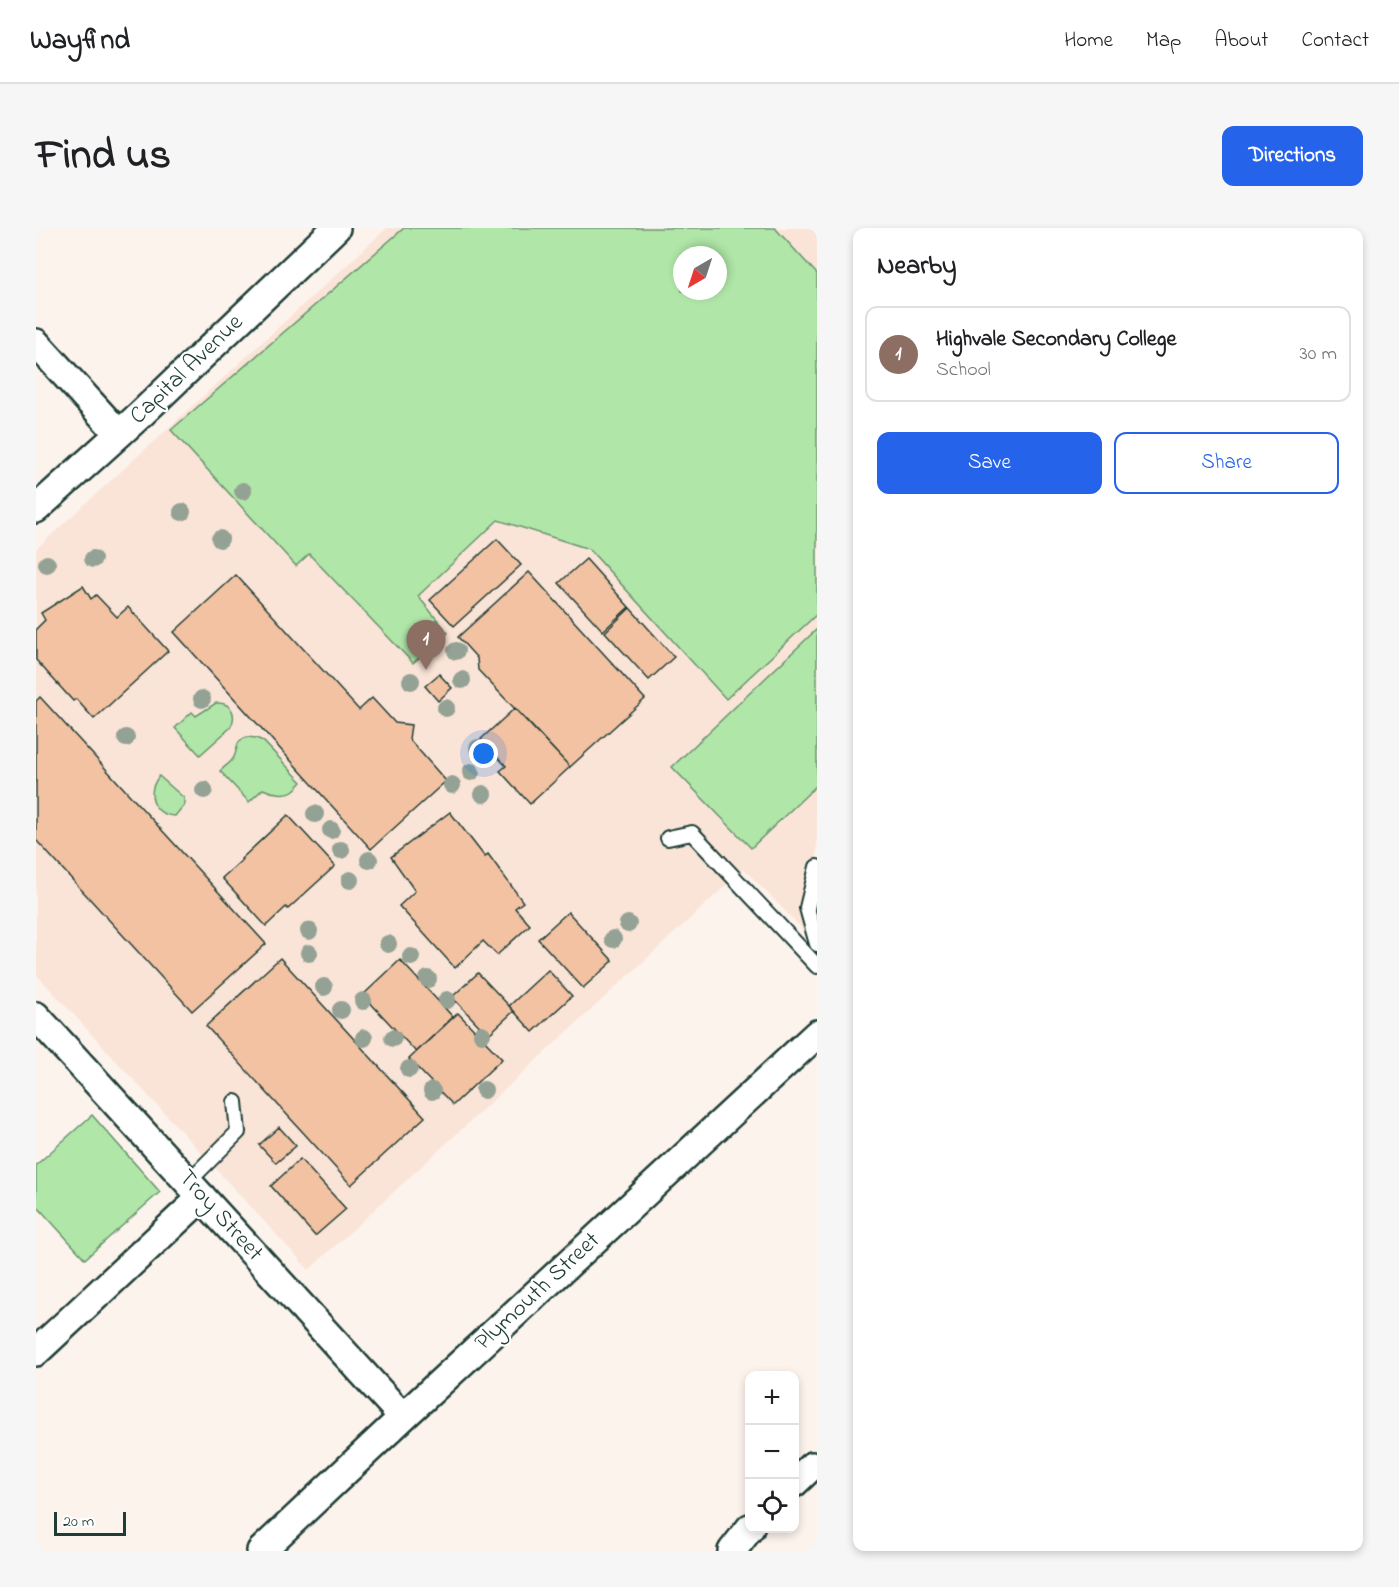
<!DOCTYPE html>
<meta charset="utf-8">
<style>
:root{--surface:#fff;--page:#f6f6f6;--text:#202124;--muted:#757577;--line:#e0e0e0;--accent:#2563eb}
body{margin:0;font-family:"Indie Flower",sans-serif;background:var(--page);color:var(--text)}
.controls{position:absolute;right:18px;bottom:18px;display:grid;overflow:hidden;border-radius:12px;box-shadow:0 3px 9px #0003}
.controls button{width:54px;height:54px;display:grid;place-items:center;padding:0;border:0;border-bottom:2px solid var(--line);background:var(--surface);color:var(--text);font:30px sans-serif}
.compass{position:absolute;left:637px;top:18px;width:54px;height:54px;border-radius:50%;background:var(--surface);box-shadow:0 3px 9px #0003;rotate:219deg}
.scale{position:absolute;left:18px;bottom:15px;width:72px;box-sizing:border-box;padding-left:6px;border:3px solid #1f3d34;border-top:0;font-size:16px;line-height:21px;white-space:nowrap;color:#1f3d34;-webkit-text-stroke:4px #fff;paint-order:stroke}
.you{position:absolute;left:448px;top:526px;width:21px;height:21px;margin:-15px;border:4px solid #fff;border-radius:50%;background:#1a73e8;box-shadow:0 0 0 9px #1a73e833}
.badge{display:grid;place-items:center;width:39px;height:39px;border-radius:50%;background:var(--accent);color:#fff;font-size:20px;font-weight:700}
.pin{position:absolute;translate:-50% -50px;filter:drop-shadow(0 2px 3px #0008)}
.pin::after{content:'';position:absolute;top:32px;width:21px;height:18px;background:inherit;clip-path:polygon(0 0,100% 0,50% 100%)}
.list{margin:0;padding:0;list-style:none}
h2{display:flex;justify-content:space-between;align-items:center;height:78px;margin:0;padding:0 24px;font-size:26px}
h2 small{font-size:20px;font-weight:400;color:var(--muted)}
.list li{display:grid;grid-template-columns:39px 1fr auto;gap:18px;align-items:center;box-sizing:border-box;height:96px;margin:0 12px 12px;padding:0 12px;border:2px solid var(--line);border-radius:12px}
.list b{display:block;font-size:22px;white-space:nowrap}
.list p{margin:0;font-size:20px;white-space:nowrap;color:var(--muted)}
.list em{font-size:20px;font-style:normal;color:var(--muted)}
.actions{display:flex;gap:12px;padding:18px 24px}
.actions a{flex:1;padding:14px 0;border:2px solid var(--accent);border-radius:12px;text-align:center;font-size:21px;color:var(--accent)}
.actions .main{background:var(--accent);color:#fff}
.icon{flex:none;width:33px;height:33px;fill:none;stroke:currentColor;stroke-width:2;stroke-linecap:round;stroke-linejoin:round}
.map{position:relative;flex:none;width:781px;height:1323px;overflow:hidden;border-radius:12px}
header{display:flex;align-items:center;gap:36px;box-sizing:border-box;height:84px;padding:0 30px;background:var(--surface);border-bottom:2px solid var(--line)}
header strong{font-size:28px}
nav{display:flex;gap:33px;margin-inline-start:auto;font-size:21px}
.intro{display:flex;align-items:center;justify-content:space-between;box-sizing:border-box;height:144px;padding:0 36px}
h1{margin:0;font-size:42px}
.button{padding:15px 27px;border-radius:12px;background:var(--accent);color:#fff;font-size:21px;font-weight:700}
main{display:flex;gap:36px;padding:0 36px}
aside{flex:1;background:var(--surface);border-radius:12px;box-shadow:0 3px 9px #0003}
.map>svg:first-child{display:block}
.built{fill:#fae4d7;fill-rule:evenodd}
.green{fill:#b0e6a8;stroke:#68926e;stroke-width:1.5;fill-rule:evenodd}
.building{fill:#f3c2a3;stroke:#1f3d34;stroke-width:1.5}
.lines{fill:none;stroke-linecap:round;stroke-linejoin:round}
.service-casing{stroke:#1f3d34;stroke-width:18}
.minor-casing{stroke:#1f3d34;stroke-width:32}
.service{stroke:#fff;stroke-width:14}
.minor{stroke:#fff;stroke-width:27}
.tree{fill:#93a294}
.labels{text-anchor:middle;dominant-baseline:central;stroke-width:4.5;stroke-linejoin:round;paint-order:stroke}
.street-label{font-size:24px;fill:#1f3d34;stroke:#fff}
</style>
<header>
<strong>Wayfind</strong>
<nav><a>Home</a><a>Map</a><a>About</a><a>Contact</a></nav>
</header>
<div class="intro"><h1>Find us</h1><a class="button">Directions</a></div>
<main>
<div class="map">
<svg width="781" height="1323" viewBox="0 0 781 1323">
<rect width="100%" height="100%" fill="#fdf3ed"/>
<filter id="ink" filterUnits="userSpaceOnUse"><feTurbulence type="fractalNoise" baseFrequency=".0167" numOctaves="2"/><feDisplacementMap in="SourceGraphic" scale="12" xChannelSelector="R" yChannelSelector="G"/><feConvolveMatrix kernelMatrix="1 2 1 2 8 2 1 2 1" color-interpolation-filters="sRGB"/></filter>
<g filter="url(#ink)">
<path class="built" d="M351,0h430v711h-5l-68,-70 -435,401 -273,-296v-425zM646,27h36v36h-36z"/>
<path class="green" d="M368,0h371l42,46v340l-91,85 -137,-150 -91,-29 -80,76 30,37 -35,30 -104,-109 -13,12 -125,-136zM646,27h36v36h-36z
M781,401v156l-66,63 -79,-81z
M180,475c15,-1 22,11 14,25l-30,27 -25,-27 17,-16 4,4z
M211,509l9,1 7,3 35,37 4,4c-3,3 -5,6 -8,8 -7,6 -23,3 -31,-1l-14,13 -29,-31c4,-4 12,-9 14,-14 5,-11 0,-15 13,-20z
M123,548l25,22v7l-9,11c-23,-1 -29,-23 -16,-40z
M56,887l68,77 -75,67 -49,-54v-40z"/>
<path class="building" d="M461,311l24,26 -67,61 -24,-26z
M550,331l43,48 -26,24 -44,-48z
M493,344l116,127 -75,68 -92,-97 -1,-12 -19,-21z
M200,347l123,135 13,-12 23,25 16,2 -2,14 37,42 -75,68 -197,-217z
M47,358l8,13 5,-4 21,22 11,-10 40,44 -74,68 -18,-20 -3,2 -37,-41v-31l9,-9 -4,-7z
M594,380l44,49 -25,23 -44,-48z
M403,446l13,14 -14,13 -13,-15z
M4,469l226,247 -74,67 -156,-171v-139z
M479,480l55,59 -40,37 -30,-33 6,-5 -25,-27z
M414,584l35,45 3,-3 35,48 -8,6 15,17 -33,30 -14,-14 -28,27 -56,-62 16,-15 -24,-34z
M252,587l47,51 -47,43 -2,-2 -20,19 -44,-48 20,-18 -1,-1z
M532,684l45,49 -30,27 -45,-49z
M244,730l145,159 -74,68 -145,-159z
M364,732l53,57 -37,35 -53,-57z
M512,742l24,26 -39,36 -24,-26z
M442,745l36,38 -26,24 -36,-38z
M422,785l44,46 -49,46 -44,-46z
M243,899l17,19 -20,17 -17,-18z
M264,931l46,50 -31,27 -44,-50z"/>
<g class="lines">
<defs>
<path id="service" d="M632,610l24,-5 125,133
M781,639l-10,41 10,36
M152,954l50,-50 -3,-30"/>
<path id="minor" d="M0,115l83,91
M0,281l104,-94 196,-187
M0,788l367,401
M0,1124l166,-155
M758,1255l18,-17
M225,1323l142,-134 414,-383
M696,1323l18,-23"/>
</defs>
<use href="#service" class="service-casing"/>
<use href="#minor" class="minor-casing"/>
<use href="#service" class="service"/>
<use href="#minor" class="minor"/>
</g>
<g class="tree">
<circle cx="207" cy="263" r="9"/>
<circle cx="146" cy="284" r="9"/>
<circle cx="184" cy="311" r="9"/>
<circle cx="57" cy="331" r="9"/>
<circle cx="11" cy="336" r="9"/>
<circle cx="388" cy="405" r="9"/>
<circle cx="420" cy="423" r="9"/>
<circle cx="426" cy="452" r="9"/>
<circle cx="375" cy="453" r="9"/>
<circle cx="166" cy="471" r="9"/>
<circle cx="410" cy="480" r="9"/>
<circle cx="90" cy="510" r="9"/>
<circle cx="442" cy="520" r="9"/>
<circle cx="435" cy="544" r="9"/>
<circle cx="416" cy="557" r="9"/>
<circle cx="168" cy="562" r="9"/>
<circle cx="447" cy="566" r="9"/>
<circle cx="279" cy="586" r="9"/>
<circle cx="295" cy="602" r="9"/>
<circle cx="305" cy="622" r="9"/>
<circle cx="333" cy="632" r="9"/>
<circle cx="314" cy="652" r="9"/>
<circle cx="592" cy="696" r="9"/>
<circle cx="273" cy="703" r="9"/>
<circle cx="577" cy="711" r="9"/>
<circle cx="352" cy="716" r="9"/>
<circle cx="273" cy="725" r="9"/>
<circle cx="375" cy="729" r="9"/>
<circle cx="392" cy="751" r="9"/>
<circle cx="288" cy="759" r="9"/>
<circle cx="411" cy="772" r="9"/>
<circle cx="327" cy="773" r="9"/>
<circle cx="305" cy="782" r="9"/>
<circle cx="446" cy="806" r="9"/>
<circle cx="328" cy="810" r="9"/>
<circle cx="357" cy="810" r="9"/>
<circle cx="373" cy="841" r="9"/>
<circle cx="448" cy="862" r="9"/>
<circle cx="396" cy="863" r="9"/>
</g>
</g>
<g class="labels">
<g class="street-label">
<text transform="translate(151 142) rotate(-44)">Capital Avenue</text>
<text transform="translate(184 988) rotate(48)">Troy Street</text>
<text transform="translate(502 1064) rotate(-43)">Plymouth Street</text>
</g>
</g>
</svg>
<div class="controls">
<button>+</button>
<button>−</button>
<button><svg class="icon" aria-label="locate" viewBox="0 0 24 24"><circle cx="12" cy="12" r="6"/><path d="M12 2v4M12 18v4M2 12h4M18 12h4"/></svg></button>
</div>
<svg class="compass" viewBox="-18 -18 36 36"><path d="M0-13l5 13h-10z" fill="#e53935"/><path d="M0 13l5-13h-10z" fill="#757577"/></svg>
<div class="scale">20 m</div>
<div class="you"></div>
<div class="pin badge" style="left:390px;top:442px;background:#8d6e63">1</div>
</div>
<aside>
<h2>Nearby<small></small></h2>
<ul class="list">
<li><span class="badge" style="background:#8d6e63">1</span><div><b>Highvale Secondary College</b><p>School</p></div><em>30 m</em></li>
</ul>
<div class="actions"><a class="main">Save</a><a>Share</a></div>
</aside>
</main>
